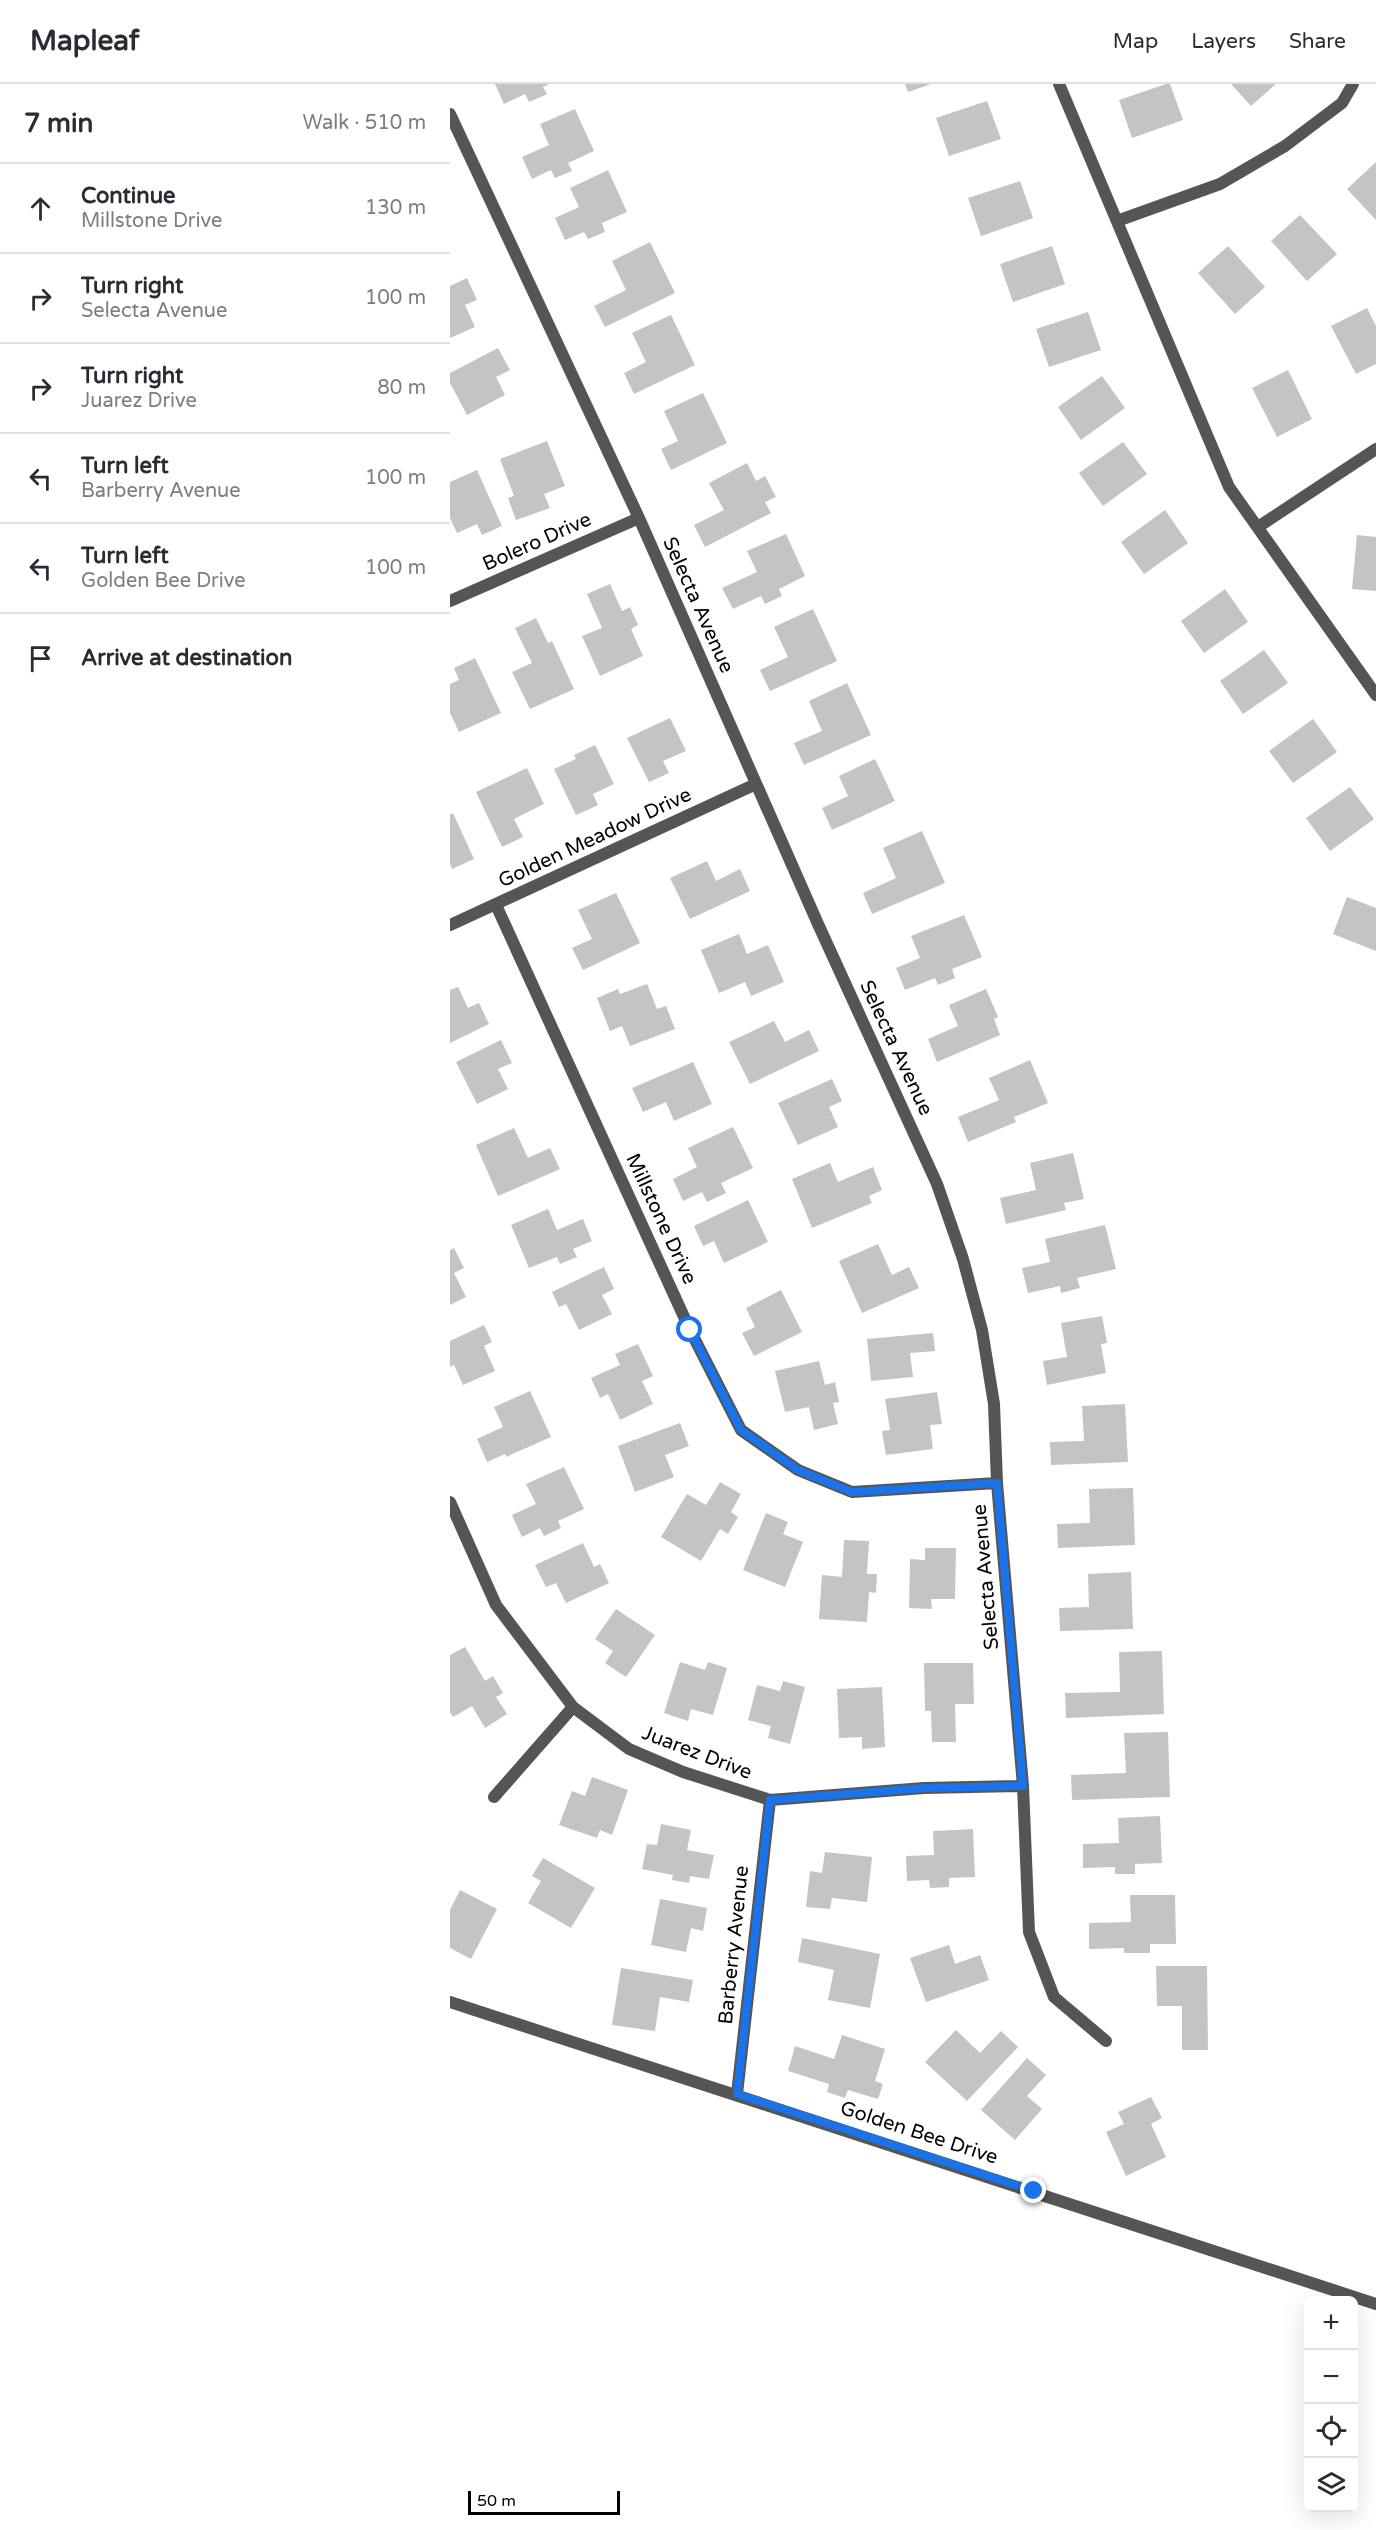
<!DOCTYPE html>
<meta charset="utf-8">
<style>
:root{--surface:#fff;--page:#f2f2f3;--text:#2b2b33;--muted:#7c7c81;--line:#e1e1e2}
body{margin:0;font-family:"Varela Round",sans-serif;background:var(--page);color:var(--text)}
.controls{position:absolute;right:18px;bottom:18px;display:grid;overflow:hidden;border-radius:9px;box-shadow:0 6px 24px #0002}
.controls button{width:54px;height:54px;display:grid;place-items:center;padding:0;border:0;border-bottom:2px solid var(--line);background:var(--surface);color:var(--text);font:30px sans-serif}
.scale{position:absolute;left:18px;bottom:15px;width:152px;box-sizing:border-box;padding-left:6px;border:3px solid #000;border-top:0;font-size:16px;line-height:21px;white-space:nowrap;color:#000;-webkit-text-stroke:4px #fff;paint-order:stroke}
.stop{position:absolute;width:18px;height:18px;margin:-14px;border:4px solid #1a73e8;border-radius:50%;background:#fff}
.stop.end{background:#1a73e8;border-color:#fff;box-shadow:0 2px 6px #0008}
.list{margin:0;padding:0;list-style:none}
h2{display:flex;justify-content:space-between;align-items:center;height:78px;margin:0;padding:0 24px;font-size:26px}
h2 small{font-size:20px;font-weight:400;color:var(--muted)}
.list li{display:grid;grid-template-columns:39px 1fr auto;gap:18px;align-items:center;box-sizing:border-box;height:90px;padding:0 24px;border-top:2px solid var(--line)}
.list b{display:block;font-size:22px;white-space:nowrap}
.list p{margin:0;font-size:20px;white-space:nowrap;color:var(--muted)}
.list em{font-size:20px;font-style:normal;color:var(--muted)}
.icon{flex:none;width:33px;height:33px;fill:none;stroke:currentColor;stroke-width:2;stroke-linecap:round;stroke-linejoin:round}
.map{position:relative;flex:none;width:926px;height:2446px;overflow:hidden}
header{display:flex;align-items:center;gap:36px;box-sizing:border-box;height:84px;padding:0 30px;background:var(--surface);border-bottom:2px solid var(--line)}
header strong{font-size:28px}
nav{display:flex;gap:33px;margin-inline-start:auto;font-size:21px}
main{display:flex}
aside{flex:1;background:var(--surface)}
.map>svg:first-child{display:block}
.building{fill:#c4c4c4}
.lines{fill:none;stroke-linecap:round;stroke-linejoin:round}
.street{stroke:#555;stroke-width:12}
.route{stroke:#1a73e8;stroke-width:8}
.labels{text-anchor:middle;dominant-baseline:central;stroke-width:4.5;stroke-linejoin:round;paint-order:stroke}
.street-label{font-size:20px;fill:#000;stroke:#fff}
</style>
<header>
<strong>Mapleaf</strong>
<nav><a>Map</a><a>Layers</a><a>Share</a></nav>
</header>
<main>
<aside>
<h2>7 min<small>Walk · 510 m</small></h2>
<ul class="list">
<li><svg class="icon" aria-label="ahead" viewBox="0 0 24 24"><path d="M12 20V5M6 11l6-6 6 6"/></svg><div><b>Continue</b><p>Millstone Drive</p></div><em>130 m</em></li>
<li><svg class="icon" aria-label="right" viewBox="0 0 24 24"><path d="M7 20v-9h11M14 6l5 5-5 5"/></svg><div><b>Turn right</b><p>Selecta Avenue</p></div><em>100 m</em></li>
<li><svg class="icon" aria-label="right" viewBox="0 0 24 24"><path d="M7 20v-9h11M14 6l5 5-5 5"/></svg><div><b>Turn right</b><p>Juarez Drive</p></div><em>80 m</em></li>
<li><svg class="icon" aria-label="left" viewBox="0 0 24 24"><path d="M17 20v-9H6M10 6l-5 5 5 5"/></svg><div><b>Turn left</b><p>Barberry Avenue</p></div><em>100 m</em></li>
<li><svg class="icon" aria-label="left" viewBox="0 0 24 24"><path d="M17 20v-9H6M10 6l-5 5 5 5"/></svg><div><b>Turn left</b><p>Golden Bee Drive</p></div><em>100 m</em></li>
<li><svg class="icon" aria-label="arrive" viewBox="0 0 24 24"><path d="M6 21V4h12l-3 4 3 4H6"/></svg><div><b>Arrive at destination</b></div></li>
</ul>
</aside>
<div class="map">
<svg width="926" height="2446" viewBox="0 0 926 2446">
<rect width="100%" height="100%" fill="#fff"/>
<path class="building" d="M45,0h54l-6,3 4,7 -18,8 -4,-8 -21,10z
M455,0h26l-23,8z
M716,0h4l13,36 -51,18 -13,-38z
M781,0h45l-25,22z
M537,17l14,38 -52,17 -13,-38z
M125,25l19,42 -26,12 4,8 -17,7 -4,-8 -19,9 -10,-22 27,-12 -9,-21z
M926,78v58l-29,-31z
M158,86l19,42 -25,11 3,9 -17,7 -4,-7 -19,8 -10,-22 24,-11 -9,-19z
M570,97l13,37 -52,18 -13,-38z
M850,131l37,39 -30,27 -36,-40z
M200,158l25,51 -70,34 -11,-21 32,-16 -14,-29z
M602,162l13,38 -52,18 -13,-38z
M778,162l37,41 -30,27 -37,-41z
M17,194l10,22 -12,5 10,22 -25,11v-52z
M917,224l9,18v38l-20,10 -25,-48z
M638,228l13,38 -52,17 -13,-38z
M221,231l24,50 -61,29 -10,-21 22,-11 -14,-29z
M48,264l12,22 -14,7 9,18 -38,20 -17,-32v-10z
M838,286l24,49 -35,18 -25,-49z
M652,292l23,32 -44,32 -23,-33z
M253,309l24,50 -56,27 -10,-21 17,-8 -14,-30z
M97,357l18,45 -21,8 6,14 -34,12 -8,-22 6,-2 -14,-37z
M673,358l24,32 -44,32 -24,-33z
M297,379l9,18 9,-5 11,21 -11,5 6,11 -66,34 -11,-22 30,-15 -15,-27z
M27,386l25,56 -20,9 -5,-11 -20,9 -7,-15v-36z
M715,426l23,33 -44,31 -23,-32z
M336,450l19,42 -26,13 3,7 -17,8 -4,-8 -28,13 -11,-21 35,-16 -10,-21z
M907,451l19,2v54l-24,-2z
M160,500l12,27 8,-4 8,18 -7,4 12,27 -43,20 -18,-40 20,-8 -15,-34z
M775,505l23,33 -44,31 -23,-32z
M363,525l24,52 -67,30 -10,-21 28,-13 -14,-30z
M86,534l12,25 4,-2 22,48 -44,20 -18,-37 20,-9 -17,-35z
M814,566l24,33 -45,31 -23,-33z
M25,574l26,55 -42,19 -9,-19v-29l9,-4 -5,-12z
M397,599l24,52 -67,30 -10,-22 28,-12 -13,-30z
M220,634l16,33 -23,10 6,12 -20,9 -22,-44z
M863,635l24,33 -44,31 -24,-32z
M145,661l19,39 -21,10 5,11 -22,10 -22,-46 22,-10 -2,-4z
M425,675l20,42 -63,29 -10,-22 26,-12 -9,-20z
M77,684l17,36 -30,15 9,18 -21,10 -26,-55z
M900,703l24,32 -44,32 -24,-33z
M3,729l21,46 -22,10 -2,-5v-49z
M472,747l23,52 -73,31 -9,-21 33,-15 -13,-30z
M257,777l9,20 24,-12 10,22 -60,28 -20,-41z
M166,809l24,50 -57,27 -11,-22 20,-9 -14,-29z
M897,813l29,11v43l-43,-17z
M514,831l18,42 -30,12 3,9 -17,7 -3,-7 -30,12 -9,-22 24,-10 -9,-22z
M289,850l8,20 21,-9 16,37 -33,14 -6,-14 -26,11 -18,-43z
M197,900l10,25 9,-3 9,23 -45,17 -8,-20 -12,5 -13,-33 21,-9 2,5z
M8,903l10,21 11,-5 10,21 -39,19v-53z
M536,905l12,28 -4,2 6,16 -63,27 -9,-23 30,-13 -9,-21z
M324,937l11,21 24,-12 10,21 -69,33 -21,-42z
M51,956l11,23 -14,6 10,20 -31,15 -21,-42z
M580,976l18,43 -34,14 2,5 -48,20 -10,-25 41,-17 -10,-22z
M243,978l19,42 -38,17 -8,-19 -23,10 -11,-24z
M382,995l10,22 -13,6 9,20 -40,18 -20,-42z
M283,1043l20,41 -32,15 5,10 -19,9 -5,-10 -19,9 -10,-22 24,-12 -9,-19z
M64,1044l14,30 22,-10 10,21 -62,27 -22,-51z
M623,1069l11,46 -20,4 2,7 -60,14 -6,-26 36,-8 -6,-27z
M380,1079l8,19 35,-15 9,23 -13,6 3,7 -60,25 -20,-49z
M298,1116l20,42 -44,21 -10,-22 -11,5 -9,-20z
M98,1125l9,21 26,-11 9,22 -19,8 4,8 -17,7 -3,-7 -28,11 -18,-43z
M655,1141l11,44 -39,9 3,10 -19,5 -1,-7 -32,7 -6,-25 28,-6 -5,-23z
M428,1160l14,31 17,-8 10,21 -57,25 -23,-52z
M4,1164l10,20 -10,5 12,24 -16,8v-55z
M154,1183l10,22 -12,6 10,19 -33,16 -13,-26 -7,3 -7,-15z
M331,1206l21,42 -48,24 -12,-23 13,-6 -9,-19z
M652,1232l5,27 -6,1 5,29 -59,12 -4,-24 24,-4 -6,-34z
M34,1241l8,17 -8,4 11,25 -32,14 -9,-20 -4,2v-26z
M483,1249l2,18 -25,2 3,24 -42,4 -4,-42z
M188,1260l15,32 -11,5 11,23 -33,16 -12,-26 -8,4 -9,-20 29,-13 -5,-11z
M369,1277l6,24 10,-3 4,20 -6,1 5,21 -24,6 -5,-23 -24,5 -10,-41z
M80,1307l21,46 -45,20 -1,-3 -18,8 -10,-23 26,-12 -9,-20z
M487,1308l5,32 -12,1 3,24 -47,6 -4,-24 8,-1 -5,-31z
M675,1320l3,58 -77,3 -1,-23 34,-1 -2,-35z
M230,1339l9,23 -24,9 9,22 -39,15 -17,-46z
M114,1383l20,42 -26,12 3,7 -17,8 -4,-8 -18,9 -10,-22 24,-11 -10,-20z
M270,1398l21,12 -10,18 7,5 -10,17 -8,-5 -19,32 -40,-24 26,-43 19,11z
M683,1404l2,57 -77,3 -1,-24 33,-1 -1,-34z
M316,1429l22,9 -5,12 20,8 -18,45 -42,-17z
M394,1456l25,1 -2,33h10l-1,19 -7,-1 -2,30 -48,-3 3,-44 20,2z
M133,1459l11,24 6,-3 9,19 -43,20 -10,-20 -10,4 -11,-22z
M475,1464h31l-1,51h-24l1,10 -23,-1 1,-49 15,1z
M681,1488l2,57 -73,2 -1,-23 30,-1 -1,-33z
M166,1525l39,26 -29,42 -21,-14 8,-12 -18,-12z
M15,1563l20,34 8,-5 10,17 -7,4 11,17 -22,14 -13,-22 -19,11 -3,-5v-57z
M712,1567l2,63 -98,4 -1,-25 55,-1 -1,-40z
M230,1578l25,8 3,-8 19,6 -14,47 -22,-6 -3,12 -24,-8z
M474,1579h49l1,41h-19l1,38h-24l-1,-31h-6z
M333,1597l22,6 -15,57 -22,-6 3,-12 -23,-6 9,-35 23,6z
M432,1603l3,60 -23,2v-12l-23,1 -2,-49z
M718,1648l2,65 -98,3 -1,-25 55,-2 -2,-40z
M142,1693l36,13 -16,45 -12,-5 -3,8 -38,-13 13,-34 13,5z
M710,1732l2,47 -27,1v10h-20v-7l-32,1v-24l36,-1 -1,-25z
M211,1740l30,6 -4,20 27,5 -5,24 -19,-3 -1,7 -17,-3 1,-5 -31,-6 5,-25 10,1z
M523,1745l2,48 -26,1v9l-19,1 -1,-8 -22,1 -1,-25 28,-1 -1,-24z
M375,1768l47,5 -5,45 -35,-4 -2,11 -24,-2 4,-36 12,2z
M93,1774l52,30 -24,40 -43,-25 13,-22 -9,-5z
M10,1806l37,19 -26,50 -21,-11v-38z
M680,1811h45l1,49h-26v9h-26v-5l-35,1v-26l42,-1z
M210,1815l47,9 -4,23 -12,-3 -5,24 -35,-7z
M352,1854l78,16 -10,54 -42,-8 6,-30 -36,-8z
M499,1861l6,19 25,-9 9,25 -63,22 -16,-44z
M706,1882h51l1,84h-26v-44h-25z
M171,1884l72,12 -4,22 -29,-5 -5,34 -43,-6z
M506,1946l24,23 21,-22 17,16 -51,54 -42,-39z
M392,1951l43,14 -10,32 8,3 -5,15 -30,-9 -3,8 -18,-6 2,-8 -41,-13 7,-25 39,13z
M577,1974l19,17 -19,21 15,13 -27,31 -34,-30z
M701,2013l11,21 -11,6 15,33 -40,19 -20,-44 18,-8 -6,-12z"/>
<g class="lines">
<path class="street" d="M609,0l170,403 147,208
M0,30l189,404 179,406 119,260 26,75 19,71 12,74 3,79 26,303 6,146 25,65 52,44
M667,137l103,-37 65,-38 57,-43 11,-19
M808,443l118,-78
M0,517l189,-83
M46,821l194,425 51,100 57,40 54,22 145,-9
M0,841l306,-141
M0,1418l46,103 77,102 56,42 54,23 87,28 154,-12 99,-2
M44,1713l79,-90
M0,1918l926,302
M287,2010l33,-294"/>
</g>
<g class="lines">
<path class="route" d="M240,1246l51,100 57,40 54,22 145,-9 26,303 -99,2 -154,12 -33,294 297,97"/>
</g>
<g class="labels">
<g class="street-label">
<text transform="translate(87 458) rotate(-24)">Bolero Drive</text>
<text transform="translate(248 521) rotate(66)">Selecta Avenue</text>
<text transform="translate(145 754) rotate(-25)">Golden Meadow Drive</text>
<text transform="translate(446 964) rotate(65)">Selecta Avenue</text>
<text transform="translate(211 1135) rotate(65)">Millstone Drive</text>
<text transform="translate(536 1493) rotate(-95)">Selecta Avenue</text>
<text transform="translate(247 1669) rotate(21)">Juarez Drive</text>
<text transform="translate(284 1861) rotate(-84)">Barberry Avenue</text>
<text transform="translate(469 2049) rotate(18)">Golden Bee Drive</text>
</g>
</g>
</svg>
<div class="controls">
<button>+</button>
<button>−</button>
<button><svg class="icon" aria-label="locate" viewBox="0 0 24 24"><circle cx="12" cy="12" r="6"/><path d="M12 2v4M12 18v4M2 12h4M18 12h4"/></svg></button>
<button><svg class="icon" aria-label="layers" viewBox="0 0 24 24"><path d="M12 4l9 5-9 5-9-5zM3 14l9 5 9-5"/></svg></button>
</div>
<div class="scale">50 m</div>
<div class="stop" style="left:240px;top:1246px"></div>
<div class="stop end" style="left:584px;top:2107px"></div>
</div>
</main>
